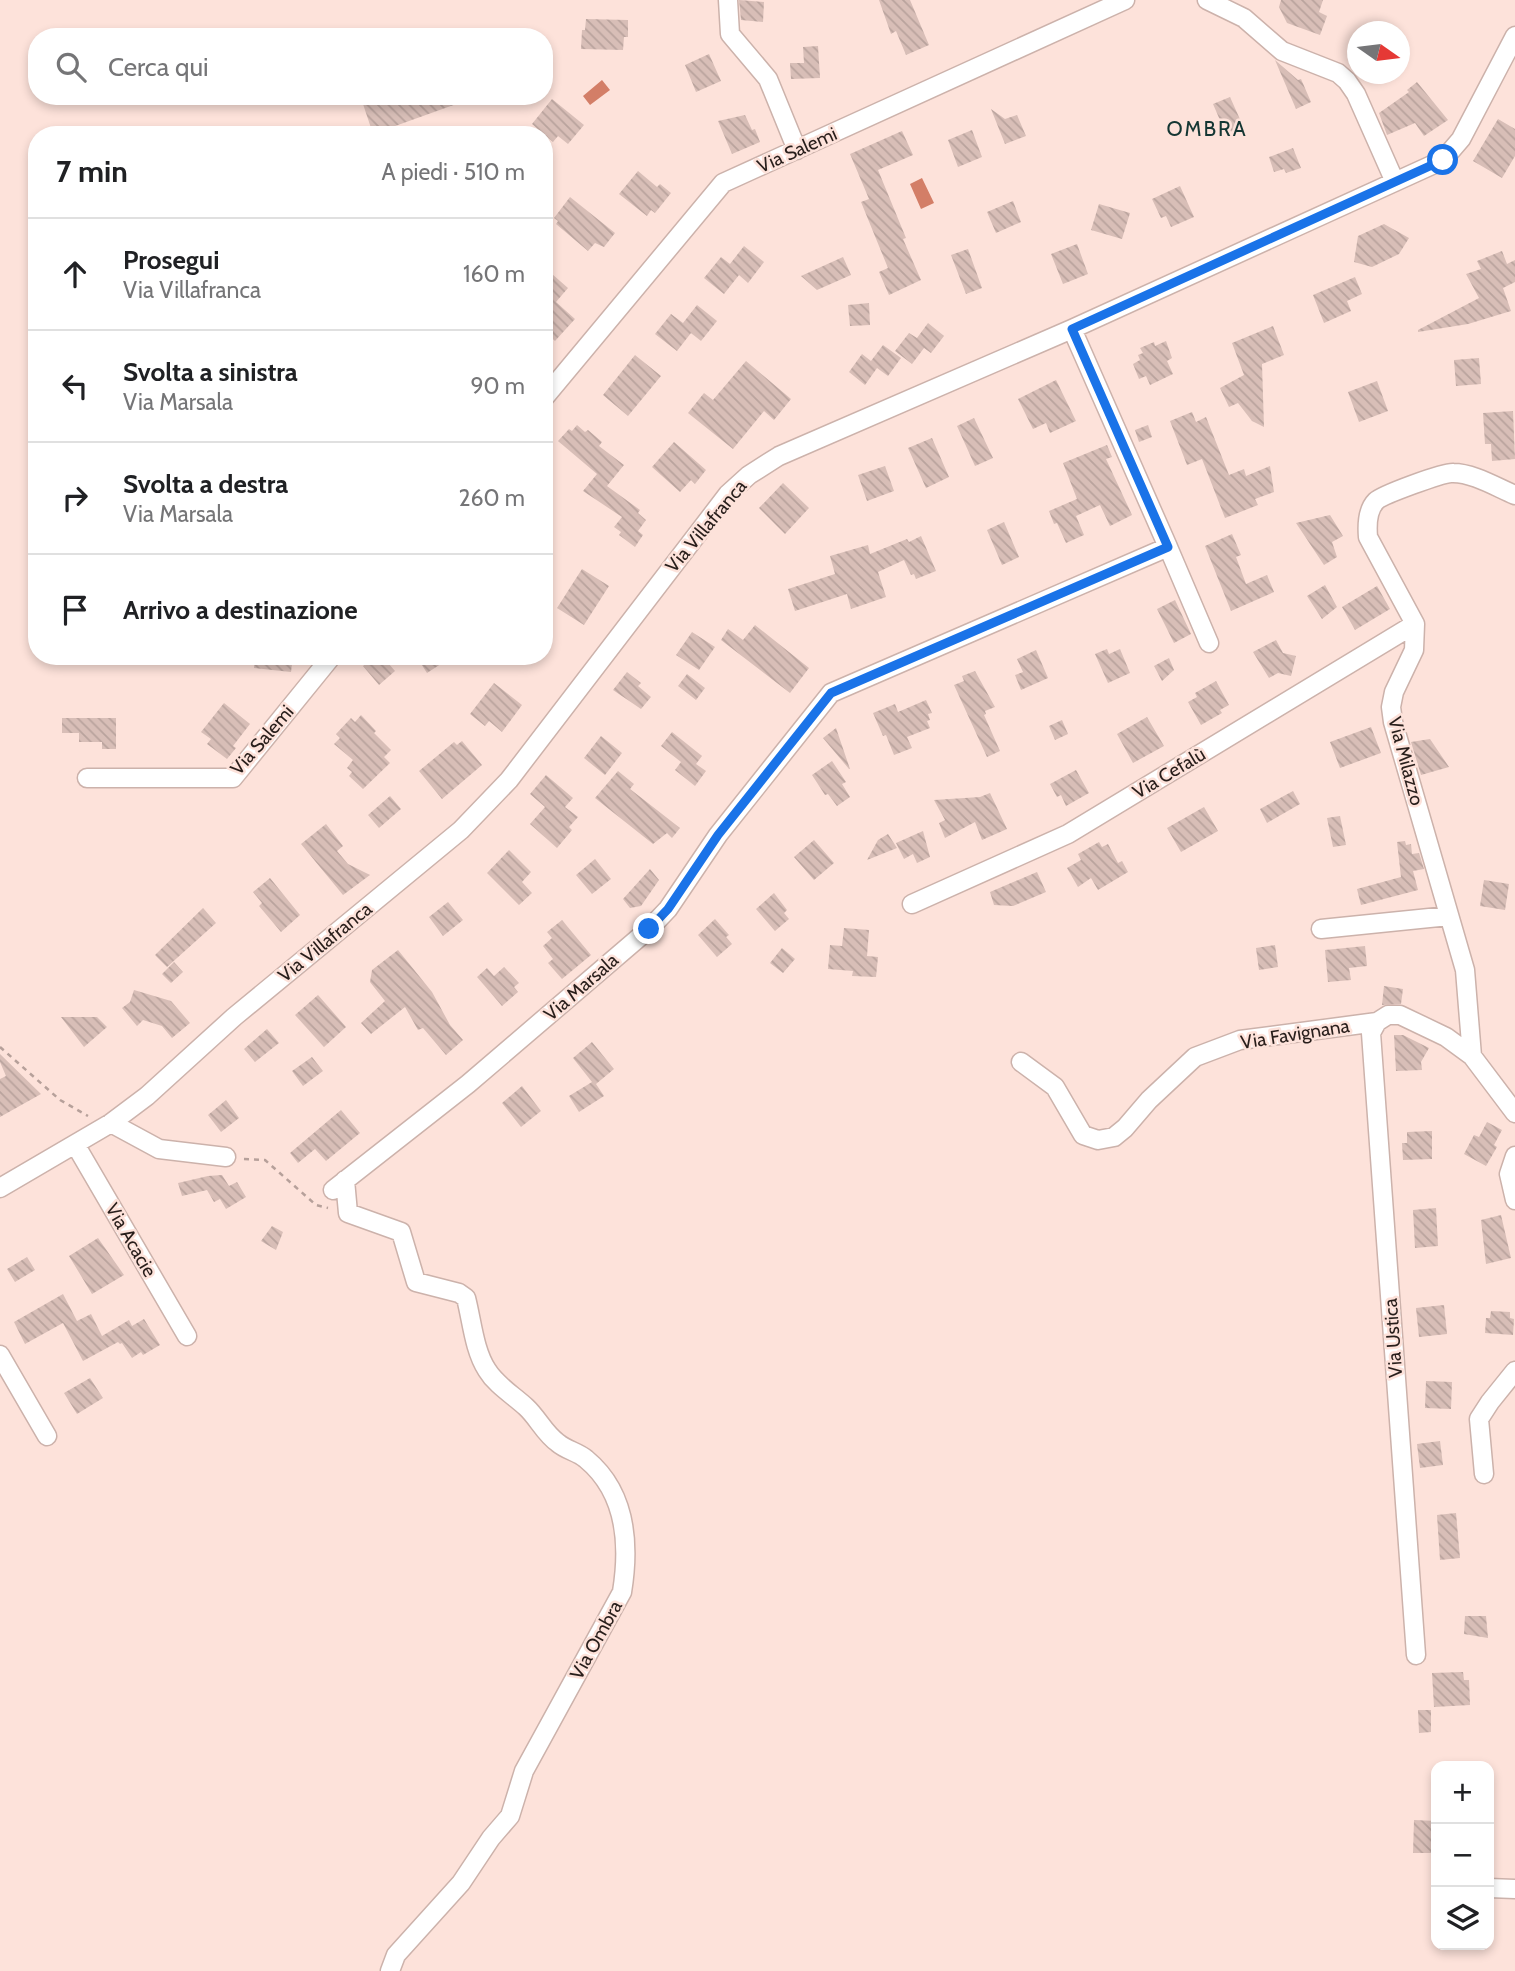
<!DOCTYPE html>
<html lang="it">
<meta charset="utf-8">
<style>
:root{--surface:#fff;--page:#f2f2f2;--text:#202124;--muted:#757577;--line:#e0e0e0}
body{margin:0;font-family:Cabin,sans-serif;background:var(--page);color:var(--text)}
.controls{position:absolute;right:21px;bottom:21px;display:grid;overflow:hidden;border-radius:14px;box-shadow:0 4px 10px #0003}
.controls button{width:63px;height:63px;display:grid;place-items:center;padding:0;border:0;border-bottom:2px solid var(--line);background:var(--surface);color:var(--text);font:35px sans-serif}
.compass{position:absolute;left:1347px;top:21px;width:63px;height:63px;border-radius:50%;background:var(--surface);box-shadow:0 4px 10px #0003;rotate:104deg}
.stop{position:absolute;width:21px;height:21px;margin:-16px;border:5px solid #1a73e8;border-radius:50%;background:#fff}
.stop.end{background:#1a73e8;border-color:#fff;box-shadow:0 2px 7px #0008}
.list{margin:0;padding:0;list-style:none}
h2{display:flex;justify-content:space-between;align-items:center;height:91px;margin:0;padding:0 28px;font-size:30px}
h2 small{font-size:23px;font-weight:400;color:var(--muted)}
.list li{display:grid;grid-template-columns:46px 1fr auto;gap:21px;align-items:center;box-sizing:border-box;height:112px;padding:0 28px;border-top:2px solid var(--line)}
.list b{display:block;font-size:26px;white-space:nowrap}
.list p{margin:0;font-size:23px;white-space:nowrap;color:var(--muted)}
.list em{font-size:23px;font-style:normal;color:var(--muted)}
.icon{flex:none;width:38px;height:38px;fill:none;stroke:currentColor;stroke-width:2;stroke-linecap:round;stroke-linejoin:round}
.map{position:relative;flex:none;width:1515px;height:1971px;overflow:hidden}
.search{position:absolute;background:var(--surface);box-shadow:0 4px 10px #0003;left:28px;top:28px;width:525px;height:77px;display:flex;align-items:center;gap:18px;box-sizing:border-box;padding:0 24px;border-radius:28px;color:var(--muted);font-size:26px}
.panel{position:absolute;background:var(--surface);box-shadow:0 4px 10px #0003;left:28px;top:126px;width:525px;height:539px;border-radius:28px}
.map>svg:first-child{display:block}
.water{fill:#d37e67}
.building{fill:url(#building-back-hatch)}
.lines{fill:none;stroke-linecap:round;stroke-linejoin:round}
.street-casing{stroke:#ccb2ab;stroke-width:21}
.path{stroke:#b6a09a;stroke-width:2.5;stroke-dasharray:5 5;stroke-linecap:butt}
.street{stroke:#fff;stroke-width:18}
.route{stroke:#1a73e8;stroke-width:9}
.labels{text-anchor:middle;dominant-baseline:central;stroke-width:5;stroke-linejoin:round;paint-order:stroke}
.street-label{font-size:19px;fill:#281e1b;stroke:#fde2da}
.neighbourhood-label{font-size:21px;letter-spacing:2px;fill:#143633;stroke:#fde2da}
</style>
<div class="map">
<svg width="1515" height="1971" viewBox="0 0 1515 1971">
<defs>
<pattern id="building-back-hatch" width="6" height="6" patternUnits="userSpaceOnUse" patternTransform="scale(1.75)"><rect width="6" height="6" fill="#d8beb7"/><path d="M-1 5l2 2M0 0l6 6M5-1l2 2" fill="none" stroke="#b9a39d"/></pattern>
</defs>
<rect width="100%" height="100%" fill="#fde2da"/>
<path class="water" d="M602,80l8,10 -20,15 -7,-9z
M922,178l12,25 -13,6 -11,-25z"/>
<path class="building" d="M739,0l25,2 -1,20 -22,-2z
M879,0h31l19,45 -23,10 -10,-24 -5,3z
M1281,0h42l-4,12 8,4 -7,19 -33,-12 -8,-16z
M586,19l42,1v17h-4l-1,13 -42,-1 1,-19h3z
M818,46l2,32 -29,1 -1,-16h14l-1,-16z
M709,54l12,27 -25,11 -11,-27z
M1275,60l23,20 3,-1 10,23 -15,7z
M1417,82l31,38 -24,16 -9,-13 -28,12 -8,-22 30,-21 -2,-2z
M377,96h96v2l-100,36 -11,-33z
M1230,97l13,29 -17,8 -13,-30z
M552,99l32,26 -16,19 -10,-8 -5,6 -21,-18z
M991,109l14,10 12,-4 9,21 -21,8z
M745,115l7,15 3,-1 5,13 -28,12 -14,-33z
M1498,119l17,10v27l-13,22 -29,-17z
M972,130l10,27 -24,10 -10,-27z
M902,131l11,24 -35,15 28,68 -3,1 18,41 -32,15 -10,-23 9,-4 -27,-66 8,-3 -19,-45z
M1293,148l8,20 -15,5 -2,-4 -10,3 -5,-15z
M638,171l19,16 3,-3 11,9 -16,20 -4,-3 -4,6 -28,-22z
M1180,186l14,31 -23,10 -5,-11 -5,2 -9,-19z
M570,197l45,36 -11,14 -9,-4 -7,8 -32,-27 2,-3 -4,-3z
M1013,201l8,21 -25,11 -9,-21z
M1099,204l31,9 -8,26 -31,-9z
M1384,224l25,14 -10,16 -27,13 -18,-5 4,-26z
M1077,244l11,30 -25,10 -12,-30z
M744,246l20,16 -16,21 -9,-8 -15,19 -20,-16 17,-21 9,7z
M968,249l14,39 -16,6 -15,-39z
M1502,251l5,13 8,-4v22l-12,6 8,23 -43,13 -50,8v-2l61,-32 -13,-24 15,-5 -4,-8z
M843,257l8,18 -34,15 -16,-14z
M544,267l24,21 -12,14 19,17 -20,22 -11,-10z
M1355,277l7,17 -15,7 4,10 -27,12 -11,-28z
M869,303l1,22 -20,1 -2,-21z
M697,305l20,16 -16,20 -10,-8 -14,18 -22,-17 16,-20 12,9z
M928,323l16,13 -13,17 -7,-5 -12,16 -17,-13 14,-18 8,5z
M1273,326l11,29 -22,9 2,63 -12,-6 -14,-18 -9,4 -9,-19 24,-13 -12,-32z
M1166,341l6,17 -5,3 6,13 -23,11 -4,-9 -7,3 -6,-15 7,-4 -2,-5 5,-2 -3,-5 14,-6 1,4z
M883,345l18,13 -13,18 -11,-8 -12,17 -16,-13 13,-18 9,7z
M635,355l26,21 -33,40 -25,-21z
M1479,358l2,26 -25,2 -2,-26z
M746,361l45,38 -17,21 -10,-9 -31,38 -45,-36 16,-20 9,7z
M1056,380l20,41 -26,12 -4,-10 -13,6 -15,-30z
M1377,381l11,30 -29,11 -11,-30z
M1513,411l2,48 -23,2 -1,-17h-6l-2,-31z
M1192,412l4,10 10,-5 23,58 15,-6 2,7 24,-10 4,26 -19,7 3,6 -33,13 -23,-59 -15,6 -17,-44z
M974,418l19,40 -18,8 -18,-40z
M577,425l8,7 3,-2 14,12 -3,4 25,19 -17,21 33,24 -2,3 8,7 -8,11 5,4 -8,12 -16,-12 2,-3 -7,-5 8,-10 -39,-26 14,-17 -39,-33 11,-12 3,2z
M1148,425l4,12 -13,5 -4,-12z
M932,438l17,39 -23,11 -18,-40z
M674,442l32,28 -11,14 -4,-4 -11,12 -28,-25z
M1107,445l5,12 -6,2 26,56 -22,11 -10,-21 -24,11 8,19 -18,8 -9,-20 -3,1 -5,-13 28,-12 -14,-36z
M885,466l9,25 -27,10 -9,-26z
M783,483l26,25 -24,26 -26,-26z
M1330,515l13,21 -11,6 5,15 -13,8 -28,-42z
M1004,522l15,35 -17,8 -15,-35z
M1232,534l9,21 -5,2 10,27 21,-9 7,17 -43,19 -26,-65z
M921,536l15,35 -20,8 -2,-5 -3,1 -7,-15 -26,12 8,25 -35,12 -4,-15 -52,17 -7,-22 47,-15 -5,-18 38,-11 2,9 37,-15 2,3z
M582,569l27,17 -25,39 -27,-17z
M1325,585l12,22 -15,12 -15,-23z
M1377,586l13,23 -35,21 -13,-23z
M1175,600l16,34 -17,9 -17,-34z
M755,625l54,43 -19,25 -69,-53 7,-11 15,11z
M692,632l23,15 -16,23 -23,-15z
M1276,640l7,13 13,3 -5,20 -13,-3 -9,5 -16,-26z
M1107,649l2,5 11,-5 10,24 -22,10 -13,-29z
M1036,650l12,28 -27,12 -6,-15 8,-3 -6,-13z
M255,656h38l-2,16 -37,-4z
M375,656h7l13,15 -16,14 -16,-19z
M416,656h37l-26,17z
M1169,658l5,12 -12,11 -8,-15z
M975,671l20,36 -10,4 1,3 -2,1 16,36 -13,6 -33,-72 10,-4 -2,-5z
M627,672l14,11 -3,3 13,11 -10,12 -28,-19z
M687,674l18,14 -9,12 -18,-14z
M1216,681l13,24 -9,5 2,3 -21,12 -13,-23 9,-5 -2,-4z
M494,683l28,22 -20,27 -13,-11 -4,5 -15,-12z
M926,700l6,13 -4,1 2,6 -3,1 3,7 -23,9 5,11 -18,7 -8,-20 -3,1 -10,-23 22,-9 3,8z
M224,703l26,21 -17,22 3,2 -9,11 -20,-15 4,-5 -10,-7z
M361,715l15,16 -2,2 17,17 -7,7 6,6 -27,26 -14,-13 3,-4 -5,-4 6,-8 -19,-16 6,-6 -4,-4 15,-16 4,4z
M1147,717l17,29 -31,17 -16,-29z
M62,718h54v31h-14v-7h-23v-9h-17z
M1062,720l6,14 -13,6 -6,-14z
M1371,727l10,26 -41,15 -10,-26z
M836,728l14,41h-1l-26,-31z
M672,732l30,24 -6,8 10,7 -11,15 -20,-16 6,-8 -20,-16z
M601,736l21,17 -17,22 -21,-17z
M1430,739l19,28 -28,8 -10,-33z
M462,741l20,24 -40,34 -23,-28 35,-29 3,3z
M832,761l14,21 -4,2 8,13 -13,9 -9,-12 -3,1 -13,-20z
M1076,770l13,23 -23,13 -5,-11 -4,2 -7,-13z
M618,771l16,13 -4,5 50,39 -8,10 -5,-5 -14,11 -58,-46z
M546,775l27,23 -8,9 13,10 -9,10 3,3 -15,18 -27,-24 15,-17 -15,-13z
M1293,791l7,13 -33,19 -7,-14z
M990,793l17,36 -25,11 -7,-18 -30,16 -6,-15 6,-3 -11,-20 46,-3z
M390,796l11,13 -22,19 -11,-13z
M1204,807l14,24 -37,21 -14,-24z
M1340,816l6,29 -13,2 -6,-29z
M326,824l17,22 -6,5 11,13 22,11 -27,20 -42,-51z
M923,831l7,26 -13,6 -4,-9 -9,5 -8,-16z
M888,834l9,14 -30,12 11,-20z
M814,840l20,23 -20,17 -20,-23z
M1405,841l1,4 5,-1 1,10 7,-1 5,16 -11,2 5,19 -57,15 -4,-16 44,-12 -4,-35z
M1099,842l3,5 6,-3 10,19 4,-2 6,11 -30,18 -7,-12 -13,9 -11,-19 14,-8 -3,-6z
M509,850l22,22 -9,10 10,11 -13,12 -32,-32z
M595,859l16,20 -19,15 -16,-19z
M650,869l9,11 -18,26 -11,2 -7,-9z
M1037,872l9,20 -33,14 -19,-1 -4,-13z
M270,878l30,37 -19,17 -22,-26 3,-3 -9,-11z
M1484,880l25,4 -4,26 -25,-4z
M774,893l13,17 -3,3 5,6 -14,12 -19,-22z
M448,902l15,18 -20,16 -14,-19z
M203,908l13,15 -49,44 -12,-12z
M715,919l14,16 -3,2 6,7 -15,13 -19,-22z
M562,920l29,35 -29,24 -14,-16 5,-4 -10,-13 9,-8 -5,-6z
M844,928l25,2 -2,26 11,1 -2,20 -24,-1 1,-5 -25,-2 2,-24 12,1z
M1275,945l3,22 -19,3 -3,-22z
M1365,946l2,20 -18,2 2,12 -23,2 -3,-32z
M782,948l13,11 -12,14 -13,-10z
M398,950l34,42 18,33 13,15 -17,15 -23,-27 -5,2 -13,-23 -34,27 -10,-11 24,-22 -15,-19 2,-12z
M174,962l9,10 -12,11 -9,-9z
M504,967l15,16 -5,4 4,5 -16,14 -25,-29 10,-9 7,8z
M1384,986l19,3 -2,15 -19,1z
M134,990l37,11 19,22 -18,15 -10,-12 -19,-6 -6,6 -15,-18 8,-6z
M318,995l28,32 -22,20 -29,-32z
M61,1017h36l10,10 -23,20z
M267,1029l12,14 -24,19 -11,-13z
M1394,1035h9l26,13 -8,14 1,8 -26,1z
M592,1042l22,27 -18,15 8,12 -25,16 -10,-16 23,-14 -19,-24z
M0,1054l41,40 -41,23v-38l6,-3 -6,-14z
M312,1057l11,14 -20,15 -11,-15z
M522,1086l19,25 -20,16 -19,-24z
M226,1100l13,18 -18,14 -13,-17z
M341,1110l19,23 -34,28 -11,-12 -17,14 -8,-10z
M1487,1122l15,8 -8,15 3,2 -11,19 -22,-12 10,-19 5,2z
M1432,1131v28l-29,1 -1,-17h5v-11z
M222,1175l7,11 8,-4 9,15 -20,12 -6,-10 -6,3 -7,-12 -25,6 -4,-13 30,-7z
M1436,1208l2,38 -23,2 -2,-38z
M1501,1215l10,43 -25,6 -5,-44z
M272,1226l11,6 -7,18 -15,-9z
M98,1238l26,37 -32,19 -23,-38z
M27,1257l8,13 -20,12 -8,-13z
M63,1294l14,27 14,-7 11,22 27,-16 3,6 12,-7 16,26 -17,10 -2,-3 -9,6 -10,-15 -2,1 -2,-2 -35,19 -20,-38 -38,21 -11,-22z
M1444,1305l3,29 -28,3 -3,-29z
M1491,1311l19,1v6l4,1 -1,16 -28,-2 1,-15h4z
M90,1378l13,20 -26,16 -13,-21z
M1426,1381l26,1 -1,27 -26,-1z
M1440,1441l3,24 -23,3 -3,-24z
M1456,1513l4,45 -20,2 -3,-45z
M1465,1616h21l2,22 -24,-4z
M1463,1672l1,8h5l1,25 -36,2 -2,-34z
M1418,1710h13v22l-12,1z
M1414,1820l22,1v32h-23z"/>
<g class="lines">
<defs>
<path id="street" d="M728,0l2,34 38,45 29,71
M1207,0l37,18 38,33 56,22 9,8 9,13 39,88
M544,398l179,-215 402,-183
M1168,547l41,96
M87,778h146l99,-122
M912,904l156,-70 347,-210
M1321,929l128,-13
M1377,1022l-6,11 45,622
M1472,1056l-7,-86 -72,-248 -2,-15 3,-15 20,-42 1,-26 -47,-87c-1,-12 -1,-27 8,-36 6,-6 68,-29 77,-28 20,0 43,14 62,22
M1021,1062l34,25 28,48 15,5 16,-3 11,-9 24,-28 46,-43 45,-17 137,-18 11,-7h12l46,22 26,19 43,57
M111,1123l48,26 67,8
M75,1144l112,192
M1515,1156l-6,18 6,26
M345,1180l3,33 53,19 15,50 43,11 7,5c6,23 8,52 21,72 9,15 26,25 39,37 12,11 18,26 32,36 8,7 20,9 28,16 40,33 44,84 36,133l-98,179 -14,45 -19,22 -30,45 -65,72 -6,16
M0,1188l111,-65 36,-27 87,-79 227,-187 48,-50 219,-286 21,-19 30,-19 293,-127 371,-169 18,-21 54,-103
M333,1190l135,-106 181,-155 19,-20 50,-74 113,-142 337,-146 -96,-218
M0,1355l47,81
M1484,1474l-5,-55 11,-17 25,-31
M1489,1888l26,1"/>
</defs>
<use href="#street" class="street-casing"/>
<path class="path" d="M0,1047l60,53 28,16
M244,1159l21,1 51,45 12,3"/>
<use href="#street" class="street"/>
</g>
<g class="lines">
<path class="route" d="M649,929l19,-20 50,-74 113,-142 337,-146 -96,-218 371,-169"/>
</g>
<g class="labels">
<g class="street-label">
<text transform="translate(797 150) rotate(-24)">Via Salemi</text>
<text transform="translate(706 526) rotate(-50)">Via Villafranca</text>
<text transform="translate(262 740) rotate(-49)">Via Salemi</text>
<text transform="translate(1406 761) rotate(75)">Via Milazzo</text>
<text transform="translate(1169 773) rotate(-31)">Via Cefalù</text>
<text transform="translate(325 942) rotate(-39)">Via Villafranca</text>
<text transform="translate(581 987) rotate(-41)">Via Marsala</text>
<text transform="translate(1295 1034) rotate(-9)">Via Favignana</text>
<text transform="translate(131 1240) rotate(60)">Via Acacie</text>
<text transform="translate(1393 1338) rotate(-94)">Via Ustica</text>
<text transform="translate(596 1640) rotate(-61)">Via Ombra</text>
</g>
<g class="neighbourhood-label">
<text x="1207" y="128">OMBRA</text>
</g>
</g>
</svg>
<div class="controls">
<button>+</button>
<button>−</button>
<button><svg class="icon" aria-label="layers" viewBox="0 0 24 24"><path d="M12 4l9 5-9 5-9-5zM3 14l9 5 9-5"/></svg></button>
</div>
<svg class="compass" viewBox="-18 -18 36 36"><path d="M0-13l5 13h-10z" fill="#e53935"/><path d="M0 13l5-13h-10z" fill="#757577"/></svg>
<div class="stop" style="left:1443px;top:160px"></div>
<div class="stop end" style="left:649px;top:929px"></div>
<div class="search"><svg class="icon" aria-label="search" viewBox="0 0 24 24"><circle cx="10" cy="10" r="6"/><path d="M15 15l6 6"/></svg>Cerca qui</div>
<section class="panel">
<h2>7 min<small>A piedi · 510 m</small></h2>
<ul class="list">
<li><svg class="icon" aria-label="ahead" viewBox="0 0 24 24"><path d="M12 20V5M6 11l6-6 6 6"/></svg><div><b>Prosegui</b><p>Via Villafranca</p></div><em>160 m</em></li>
<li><svg class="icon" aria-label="left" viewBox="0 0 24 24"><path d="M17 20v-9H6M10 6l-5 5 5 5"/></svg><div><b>Svolta a sinistra</b><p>Via Marsala</p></div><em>90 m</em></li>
<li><svg class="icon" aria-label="right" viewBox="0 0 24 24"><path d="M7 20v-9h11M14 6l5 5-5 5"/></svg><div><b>Svolta a destra</b><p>Via Marsala</p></div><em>260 m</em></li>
<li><svg class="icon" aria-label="arrive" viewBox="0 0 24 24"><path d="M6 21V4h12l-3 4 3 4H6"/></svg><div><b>Arrivo a destinazione</b></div></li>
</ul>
</section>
</div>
